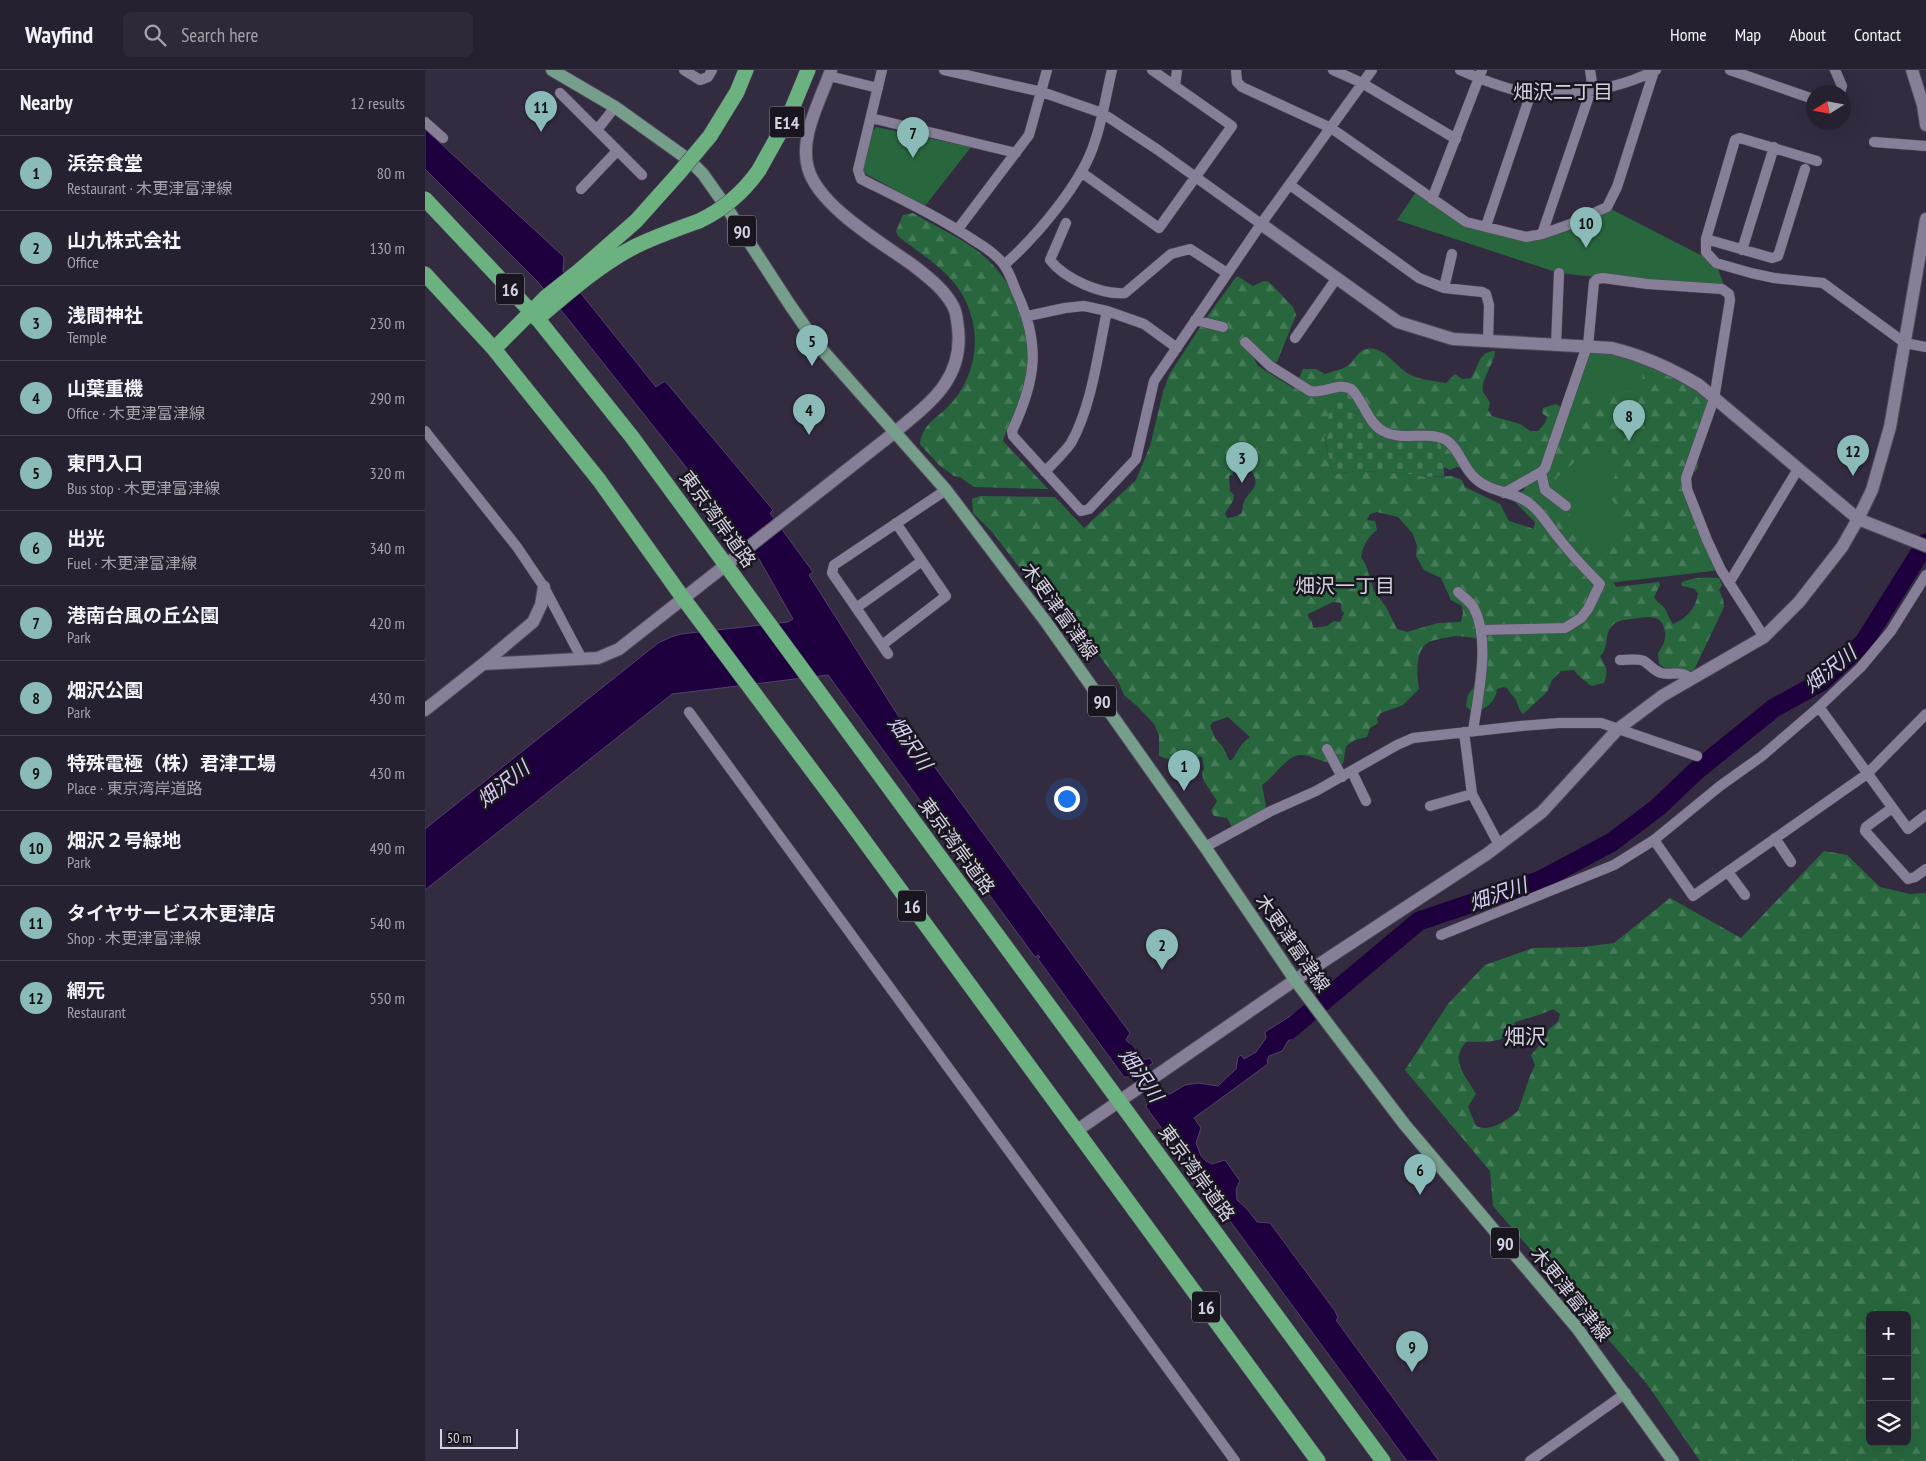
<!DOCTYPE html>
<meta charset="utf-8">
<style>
:root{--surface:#262131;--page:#2e2939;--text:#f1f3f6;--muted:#a4a3ab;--line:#423e4d;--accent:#8bbbb9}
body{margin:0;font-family:"PT Sans Narrow","Noto Sans JP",sans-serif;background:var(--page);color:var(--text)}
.controls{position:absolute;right:15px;bottom:15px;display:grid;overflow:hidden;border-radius:8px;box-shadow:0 5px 20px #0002}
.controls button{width:45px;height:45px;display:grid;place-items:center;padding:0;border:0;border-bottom:1px solid var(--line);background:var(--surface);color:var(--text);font:25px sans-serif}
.compass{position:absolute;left:1381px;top:15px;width:45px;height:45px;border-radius:50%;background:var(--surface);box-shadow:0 5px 20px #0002;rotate:259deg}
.scale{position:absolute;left:15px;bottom:12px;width:78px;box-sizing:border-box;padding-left:5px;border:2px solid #d5d2df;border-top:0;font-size:14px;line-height:18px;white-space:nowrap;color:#d5d2df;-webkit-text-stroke:4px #191620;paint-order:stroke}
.you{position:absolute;left:641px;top:728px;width:18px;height:18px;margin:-12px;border:4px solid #fff;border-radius:50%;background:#1a73e8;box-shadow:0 0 0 8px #1a73e833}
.badge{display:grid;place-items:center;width:32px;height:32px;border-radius:50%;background:var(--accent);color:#111;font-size:16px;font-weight:700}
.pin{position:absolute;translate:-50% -41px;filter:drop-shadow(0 1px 2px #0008)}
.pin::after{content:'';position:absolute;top:26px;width:18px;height:15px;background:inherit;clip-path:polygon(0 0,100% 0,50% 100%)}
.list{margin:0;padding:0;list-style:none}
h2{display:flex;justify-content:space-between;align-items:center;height:65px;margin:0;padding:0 20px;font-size:21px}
h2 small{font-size:16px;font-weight:400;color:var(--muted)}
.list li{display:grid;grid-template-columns:32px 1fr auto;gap:15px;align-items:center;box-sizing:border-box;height:75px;padding:0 20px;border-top:1px solid var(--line)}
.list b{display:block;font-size:19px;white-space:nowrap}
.list p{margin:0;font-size:16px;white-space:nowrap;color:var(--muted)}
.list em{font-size:16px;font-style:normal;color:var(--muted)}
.icon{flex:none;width:28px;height:28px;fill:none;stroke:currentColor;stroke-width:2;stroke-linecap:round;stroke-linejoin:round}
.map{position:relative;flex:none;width:1501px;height:1391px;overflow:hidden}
header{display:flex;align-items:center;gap:30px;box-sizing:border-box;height:70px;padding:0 25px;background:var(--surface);border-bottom:1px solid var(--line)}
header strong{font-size:24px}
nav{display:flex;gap:28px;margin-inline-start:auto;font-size:18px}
.search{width:350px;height:45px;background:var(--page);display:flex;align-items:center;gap:12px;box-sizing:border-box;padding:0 18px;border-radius:8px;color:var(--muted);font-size:19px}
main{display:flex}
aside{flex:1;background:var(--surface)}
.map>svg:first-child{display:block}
.green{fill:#28673e}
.forest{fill:url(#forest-firs);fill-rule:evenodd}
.cemetery{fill:url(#cemetery-stones)}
.water{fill:#1e003e;stroke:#553f6e}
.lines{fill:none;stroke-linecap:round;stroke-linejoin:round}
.river{stroke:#1e003e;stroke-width:19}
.street-casing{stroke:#4f495b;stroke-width:11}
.secondary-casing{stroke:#4f495b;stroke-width:14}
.primary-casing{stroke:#4f495b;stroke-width:14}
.highway-casing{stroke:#4f495b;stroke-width:16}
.street{stroke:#867f97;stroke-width:10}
.secondary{stroke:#867f97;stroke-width:12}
.primary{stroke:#769e8a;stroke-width:12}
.highway{stroke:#6cb281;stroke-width:15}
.highway-bridge-casing{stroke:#4f495b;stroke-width:16;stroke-linecap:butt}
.highway-bridge{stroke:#6cb281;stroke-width:15}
.labels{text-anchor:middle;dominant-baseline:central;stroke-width:5;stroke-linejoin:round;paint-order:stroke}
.shield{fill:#191620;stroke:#9d9aa6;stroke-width:1}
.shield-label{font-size:18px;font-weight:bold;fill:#d5d2df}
.street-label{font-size:19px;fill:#d5d2df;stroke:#191620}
.neighbourhood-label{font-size:20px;fill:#d5d2df;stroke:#191620}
.water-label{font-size:20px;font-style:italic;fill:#d8cdf4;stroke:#191620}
.quarter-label{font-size:21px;fill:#d5d2df;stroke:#191620}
</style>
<header>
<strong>Wayfind</strong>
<div class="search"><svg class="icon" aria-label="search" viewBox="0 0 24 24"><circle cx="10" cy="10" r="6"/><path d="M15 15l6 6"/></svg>Search here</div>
<nav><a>Home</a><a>Map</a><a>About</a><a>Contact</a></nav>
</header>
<main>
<aside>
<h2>Nearby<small>12 results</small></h2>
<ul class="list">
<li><span class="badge">1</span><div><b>浜奈食堂</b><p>Restaurant · 木更津富津線</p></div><em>80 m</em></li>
<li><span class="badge">2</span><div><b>山九株式会社</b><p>Office</p></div><em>130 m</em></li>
<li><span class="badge">3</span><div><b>浅間神社</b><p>Temple</p></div><em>230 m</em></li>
<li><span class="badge">4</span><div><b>山葉重機</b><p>Office · 木更津富津線</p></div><em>290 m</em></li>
<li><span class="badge">5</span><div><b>東門入口</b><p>Bus stop · 木更津富津線</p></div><em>320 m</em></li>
<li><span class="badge">6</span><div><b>出光</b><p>Fuel · 木更津富津線</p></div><em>340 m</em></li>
<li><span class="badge">7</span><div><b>港南台風の丘公園</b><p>Park</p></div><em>420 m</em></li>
<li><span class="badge">8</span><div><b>畑沢公園</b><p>Park</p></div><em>430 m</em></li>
<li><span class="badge">9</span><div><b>特殊電極（株）君津工場</b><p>Place · 東京湾岸道路</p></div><em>430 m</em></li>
<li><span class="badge">10</span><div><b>畑沢２号緑地</b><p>Park</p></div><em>490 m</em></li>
<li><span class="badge">11</span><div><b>タイヤサービス木更津店</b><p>Shop · 木更津富津線</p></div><em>540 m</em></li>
<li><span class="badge">12</span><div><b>網元</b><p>Restaurant</p></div><em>550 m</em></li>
</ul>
</aside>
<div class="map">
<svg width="1501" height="1391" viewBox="0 0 1501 1391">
<defs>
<pattern id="forest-firs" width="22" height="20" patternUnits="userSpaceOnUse" patternTransform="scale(1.25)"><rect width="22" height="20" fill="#28673e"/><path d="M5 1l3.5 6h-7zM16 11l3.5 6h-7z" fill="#467c59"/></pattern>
<pattern id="cemetery-stones" width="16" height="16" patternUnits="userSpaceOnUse" patternTransform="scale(1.25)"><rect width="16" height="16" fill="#28673e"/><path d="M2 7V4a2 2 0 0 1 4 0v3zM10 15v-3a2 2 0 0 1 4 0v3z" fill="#467c59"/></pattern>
</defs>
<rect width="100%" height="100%" fill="#332c41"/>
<path class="green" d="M451,57l95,20 -46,59 -61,-33 -2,-4 8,-35z
M993,119l48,33 76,12 65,-27 109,56 10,28 -167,-18 -162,-53z
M1162,276l77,19 50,34 -27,90 34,81 -121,14 -58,-101z"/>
<path class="forest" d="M488,143c19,12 41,21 59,34 45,31 63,85 54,138 -4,19 -18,37 -23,56l45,48 -74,-2 -14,-10 -6,-1 -15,-11 -19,-21c2,-22 21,-27 34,-44 29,-36 28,-89 -5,-123 -15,-16 -35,-28 -51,-41l-2,-5 7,-16z
M812,206l16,10 11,-5 5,1 24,25 3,8 -19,47 -6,2 -20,-11 7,13 35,22 3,-3 7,-16h13l9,5c8,-3 18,-4 25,-10 6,-6 8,-13 17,-15 16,-4 29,18 42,25 10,6 26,7 37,9l9,-9 7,5 9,-1c8,-12 8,-27 24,-27 0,11 -15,30 -12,41 2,3 5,7 7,11l-2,7 4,6 28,8 10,7h8l7,-8 2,-6 -5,-4 1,-5 13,-4 5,3 -4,16 14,7 4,-4 3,-15 -3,-4v-8l7,-8c20,3 39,0 59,0l2,-19 -8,-2 6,-5 30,11 33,22 2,5 -9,55 1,9 -3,5 -5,-2 -6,7 21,69 -3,16 -26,7 -46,3 -17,10 3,5 43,-5 1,3 -6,12c3,6 8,7 11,12 3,5 4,10 8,15 13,-5 23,-16 25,-30l-3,-5 -12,-3 -2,-3c10,-6 27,-6 38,-5l3,7 -3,5 4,9 1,8 -31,65 -27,-3 -7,-5 -1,-11c5,-7 8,-13 7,-21 -3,-20 -19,-15 -34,-13 -6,1 -13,1 -18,6 -10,8 -3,24 -13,31 6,12 9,13 4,27l-13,3 -12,-10 -5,-6 -13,1 -9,9 -5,12 -24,22c-4,-4 -4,-6 -6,-12 -2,-5 -7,-8 -10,-14l-4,-1 -6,2c-1,13 -13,23 -26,22l-5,-5 2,-11 6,-8 5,-48c-12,-3 -23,-4 -35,-1 -4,1 -11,2 -15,4 -15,8 -12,34 -10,47l-16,16 -22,8 -4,5 1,5 -8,5 -3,9 -12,3 -9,6 -3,18c-4,0 -9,0 -12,-1 -11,-1 -25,-11 -36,-7 -13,6 -21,21 -33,29l4,21 -2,7 -31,15 -6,-10 -13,-2 -3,-5 6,-10 -13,-20 -2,-8 2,-5 -2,-11c-7,-2 -12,3 -19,3 -9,1 -16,-1 -24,-4v-20l-4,-11 -18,-19 -13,-11 -6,-14 -25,-34 -42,-51 -7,-6 -12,-6 -39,-51 -20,-20 -1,-14 8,-3 75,1 29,31 52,-48 14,-34 13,-54 6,-17 37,-57zM1188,362l2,8c-8,13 1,17 1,30 0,9 -9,16 -6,26 1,3 4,7 6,10 4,10 7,21 8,31l-3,4 -23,17 -3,-8 -25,-29 -1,-15 -15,-12 -2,-6 5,-11 25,-21 20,-6 5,-15zM904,364l115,25v8l6,3 7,-3 6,1 37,25 25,-8 -1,5 -9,5v7l20,20 -1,7 -25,-8 -9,-17 -35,-17 -3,-7 -10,-4 -25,1 -24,-4 -46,-2 -24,3 -9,-37zM820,390l3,11h4c10,18 -4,19 -9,33 -1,4 1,8 -4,11 -3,2 -8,2 -12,3l-2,-4c3,-8 9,-10 9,-19l-4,-4 -1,-15 4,-2v-12zM952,442l21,5 15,17 4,12 -1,10 8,14 17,8 10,22 11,6 1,7 -2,9 -23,1 -31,9 -10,-3 -11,-22 -12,-16 -8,-26 -5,-8c2,-11 7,-21 16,-27l-2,-9 -8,-1 3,-6zM908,532l8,1v6l3,4 -4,9 -6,-1 -7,5 -14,2 -1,-6 -4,-5v-3zM803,647l22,20 -8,7 -10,16h-3l-6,-13 -8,-9 -5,-12 3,-4z
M1399,781l23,4 33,32 30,7 16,-1v568h-226l-53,-77 -154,-178 -3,-35 -85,-101 43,-66 37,-39 48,-17 50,-1 31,-4 56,-45 71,40zM1128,939l7,5 -2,8 -9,7 -3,9 -15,17 4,10 -5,11 -12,35c-12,9 -26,22 -42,15l-8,-19 8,-13c-10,-18 -27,-33 -10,-52 18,-1 44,4 49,-20 13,-4 26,-7 38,-13zM1445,1245h37v127h-37z"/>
<path class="cemetery" d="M918,321l6,1 25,35 65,13 5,19v17l-17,1 -24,-4 -46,-2 -24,3 -9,-38 5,-2 -1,-14 6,-28z"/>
<path class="water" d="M0,59l139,128 -1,14 93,116 9,-6 108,129 -3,3 43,59 -4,3 97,153 224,305 -4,7c8,7 11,24 24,18l3,5 -20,14h-9l-86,-118 2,-2 -2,-2 -3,2 -207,-282 -156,19 -247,196v-61l233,-186 13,-6 10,-3 107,-12 5,-3 -34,-60 -190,-239 -32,-39 -112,-112z
M878,938l10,13 -12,7 -13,13 -6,10 -13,5 -2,5 1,3 -74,54 7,10 -5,15 5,13 5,5 6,3 13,-4 15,21 -4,8 1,11 10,9 10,13 13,1 65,88 3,7 -2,2 103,141h-32l-261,-354 3,-9 11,-8 3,3 7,1 15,-9 13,-2 20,3 18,-17 2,-12 3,-2 3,4 12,-7 10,-14 -1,-6z"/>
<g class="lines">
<path class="river" d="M864,960l130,-109 122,-41 71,-38 45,-34 39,-37 78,-63 47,-26 43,-40 62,-99
M700,982l44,63"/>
<defs>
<path id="street" d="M259,0l16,10 8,-3 4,-7
M457,0l-24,100 3,9c38,19 78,38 114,62 10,6 22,14 29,24 6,8 9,19 13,28 24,52 19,87 -5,138l1,5 68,75 8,-2 47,-50 18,-78 107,-157 111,-154
M519,0l98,22 60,21 56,37 103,74
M811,0l1,12 5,5 89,41 135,94 60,15 16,-3 26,-9 39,-18 10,-20 37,-116
M908,0l29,13 94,56
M1035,0c18,8 53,22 73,23 41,3 86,-4 123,-23
M1165,0l3,20
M1305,0l83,29
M1410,0l7,16 -2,6
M404,6l49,12
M750,16l2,-16
M135,23l82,82
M446,48l145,35
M0,52l18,16
M172,60l18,-23
M1449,72l52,4
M1392,91l-77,-23 -5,2 -29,99v13l10,11 35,10 23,5 49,5 82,60 21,4
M656,102l78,56 73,-102 -80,-56
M865,115l129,93 25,10 38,4 4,2 3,11 -1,36
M156,119l36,-38
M1007,129l50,-129
M641,153l-16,37c15,19 51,35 75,33l46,-39 19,-5 37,24
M1061,156l45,-133
M533,159l71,-94 18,-65
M1117,164l49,-144
M1281,169l66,19 6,-2 27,-87
M1317,180l32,-103
M579,195c32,-28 79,-83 91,-124 8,-23 11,-47 17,-71
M1019,218l8,-34
M603,246l37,-8 19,-2 23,5 37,13 33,24
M770,250l28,7
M870,268l41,-59
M820,272l25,24 40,25c14,3 28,-9 41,-2 13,12 16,33 32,42 20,11 46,-1 63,9 14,9 17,29 30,39 15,14 39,12 54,25 11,8 19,22 27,32 13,17 28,33 43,48l-12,25 -7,9 -16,10 -84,2
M1131,275l3,-72
M1163,276l6,-64 3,-3 6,-1 45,6 74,5 7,5 1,6 -16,99 -28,79 1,11 20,51 14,30 43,67
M0,361l92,116 27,40 38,72
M620,402c8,-9 19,-19 26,-29 21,-37 27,-91 36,-132
M1116,402l4,18 21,16
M1079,423l37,-21 4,-4 42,-122
M1304,513l69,-114
M1033,522c5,5 13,10 16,16 17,34 4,87 -1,123
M431,538l66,-47
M457,575l64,-49 -50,-73
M463,584l-56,-81 2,-8 112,-75
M1195,590c7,0 18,-2 24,1 6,4 10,10 17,12 13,3 18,-4 31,6
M1394,637l89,122 18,-14
M264,642l546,749
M1039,662l8,62 27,51
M902,679l15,28
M927,702l14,29
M1005,736l42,-12
M1467,738l-26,19 -1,4 43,48 7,-2 11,-8
M1350,768l16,24
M1229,770l39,56 174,-122 59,-60
M780,777l66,-36 45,-20 81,-46 16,-7 108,-12 38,-3h42l96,33
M1303,802l17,23
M1016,865l173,-70 40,-25 66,-54 42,-30 57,-49 42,-40 30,-36 35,-56
M1105,1391l96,-68"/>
<path id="secondary" d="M1487,0l11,35 3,20
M836,154l137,98 55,17 159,9c32,8 59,20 87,37l159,134 68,27
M58,594l50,-42 8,-17 3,-18
M0,640l58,-46 115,-6 21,-9 276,-217c35,-29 69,-53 63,-104 -1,-7 -1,-15 -5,-22 -9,-17 -24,-28 -39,-40 -32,-23 -96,-60 -106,-98 -9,-31 13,-69 23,-98
M651,1061l219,-151 192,-126 55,-42 76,-83 44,-33 102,-59 35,-35 43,-55 16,-28 14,-29 18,-63 36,-208"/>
<path id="primary" d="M127,0l63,37 74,53 14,14 24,34 63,97 27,39 129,146 100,132 159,225 90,133 36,48 74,97 172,203 96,133"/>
<path id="highway" d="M285,66l27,-44 9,-22
M334,100l30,-54 19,-46
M0,129l112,119 95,119 751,1024
M0,204l69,75 105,131 84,118 166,222 469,641
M112,249c31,-26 61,-53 97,-72 20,-10 43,-18 65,-26
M69,279l52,-52 33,-26 57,-50 43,-48"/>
</defs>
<use href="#street" class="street-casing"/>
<use href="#secondary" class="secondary-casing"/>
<use href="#primary" class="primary-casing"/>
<use href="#highway" class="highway-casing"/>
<use href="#street" class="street"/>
<use href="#secondary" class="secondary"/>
<use href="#primary" class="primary"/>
<use href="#highway" class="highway"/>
<defs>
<path id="highway-bridge" d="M254,103l31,-37
M274,151c25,-12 44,-28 60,-51"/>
</defs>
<use href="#highway-bridge" class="highway-bridge-casing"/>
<use href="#highway-bridge" class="highway-bridge"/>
</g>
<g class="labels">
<g class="shield">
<rect x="344.5" y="36.5" width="35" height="31" rx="4"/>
<rect x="303" y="145.5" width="28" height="31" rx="4"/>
<rect x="71" y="203.5" width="28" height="31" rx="4"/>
<rect x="663" y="615.5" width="28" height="31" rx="4"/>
<rect x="473" y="820.5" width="28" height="31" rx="4"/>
<rect x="1066" y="1157.5" width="28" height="31" rx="4"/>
<rect x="767" y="1221.5" width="28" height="31" rx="4"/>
</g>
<g class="shield-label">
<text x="362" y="52">E14</text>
<text x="317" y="161">90</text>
<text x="85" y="219">16</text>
<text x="677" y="631">90</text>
<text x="487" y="836">16</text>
<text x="1080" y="1173">90</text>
<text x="781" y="1237">16</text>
</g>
<g class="street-label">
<text transform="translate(293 449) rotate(54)">東京湾岸道路</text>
<text transform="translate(635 541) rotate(54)">木更津富津線</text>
<text transform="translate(532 776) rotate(54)">東京湾岸道路</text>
<text transform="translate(868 873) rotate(55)">木更津富津線</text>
<text transform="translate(772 1103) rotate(54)">東京湾岸道路</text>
<text transform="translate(1146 1224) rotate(51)">木更津富津線</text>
</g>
<g class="neighbourhood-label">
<text x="1138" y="22">畑沢二丁目</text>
<text x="920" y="516">畑沢一丁目</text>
</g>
<g class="water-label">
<text transform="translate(1405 599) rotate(-39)">畑沢川</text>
<text transform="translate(485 673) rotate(55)">畑沢川</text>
<text transform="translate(78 714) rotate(-39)">畑沢川</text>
<text transform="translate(1073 824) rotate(-19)">畑沢川</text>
<text transform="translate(716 1005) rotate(55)">畑沢川</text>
</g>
<g class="quarter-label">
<text x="1100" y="966">畑沢</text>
</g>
</g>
</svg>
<div class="controls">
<button>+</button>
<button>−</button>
<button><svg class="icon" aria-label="layers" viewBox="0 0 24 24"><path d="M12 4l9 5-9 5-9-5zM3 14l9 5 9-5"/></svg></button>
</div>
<svg class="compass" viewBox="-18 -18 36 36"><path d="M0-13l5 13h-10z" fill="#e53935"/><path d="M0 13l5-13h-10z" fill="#a4a3ab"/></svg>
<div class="scale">50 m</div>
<div class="you"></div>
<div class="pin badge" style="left:759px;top:721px">1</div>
<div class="pin badge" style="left:737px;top:900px">2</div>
<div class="pin badge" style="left:817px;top:413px">3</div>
<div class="pin badge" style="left:384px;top:365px">4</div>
<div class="pin badge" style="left:387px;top:296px">5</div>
<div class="pin badge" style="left:995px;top:1125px">6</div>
<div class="pin badge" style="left:488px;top:88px">7</div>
<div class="pin badge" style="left:1204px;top:371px">8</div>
<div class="pin badge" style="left:987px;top:1302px">9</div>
<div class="pin badge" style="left:1161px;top:178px">10</div>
<div class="pin badge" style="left:116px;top:62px">11</div>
<div class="pin badge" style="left:1428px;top:406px">12</div>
</div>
</main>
